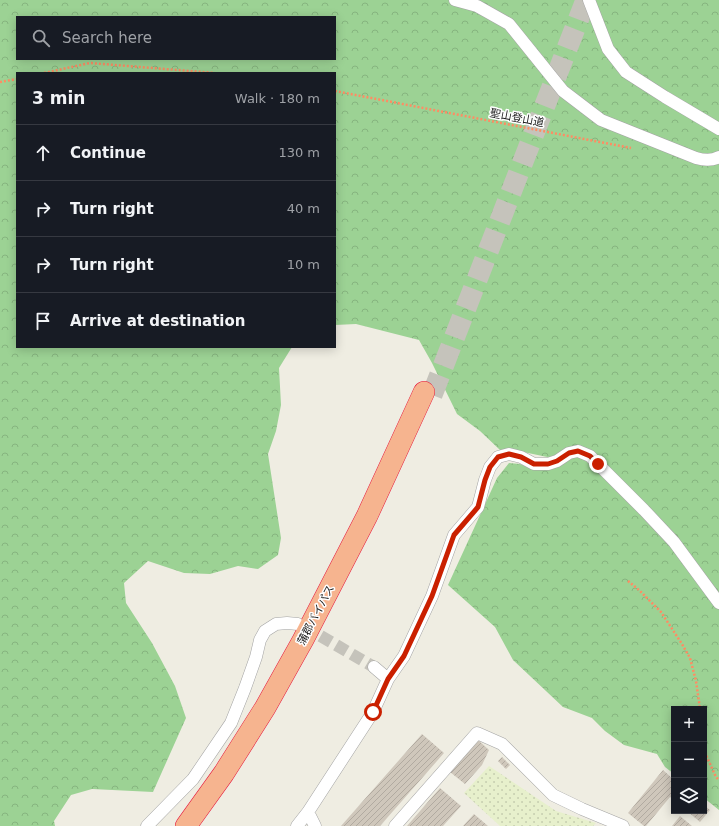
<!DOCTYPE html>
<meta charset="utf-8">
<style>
:root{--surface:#171b24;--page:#242831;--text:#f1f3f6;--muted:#9ea1a6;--line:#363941}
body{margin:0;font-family:"DejaVu Sans","Noto Sans JP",sans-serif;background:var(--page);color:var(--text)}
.controls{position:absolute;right:12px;bottom:12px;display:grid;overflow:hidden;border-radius:0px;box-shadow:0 2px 10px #0003}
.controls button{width:36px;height:36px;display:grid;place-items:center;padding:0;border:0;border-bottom:1px solid var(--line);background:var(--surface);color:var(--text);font:20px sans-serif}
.stop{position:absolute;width:12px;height:12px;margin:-9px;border:3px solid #ca2000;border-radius:50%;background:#fff}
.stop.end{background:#ca2000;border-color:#fff;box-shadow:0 1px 4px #0008}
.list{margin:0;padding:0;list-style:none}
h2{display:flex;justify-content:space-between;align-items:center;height:52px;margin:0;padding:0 16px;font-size:17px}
h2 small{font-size:13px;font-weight:400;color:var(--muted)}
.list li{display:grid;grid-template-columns:26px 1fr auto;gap:12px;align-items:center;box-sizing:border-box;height:56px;padding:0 16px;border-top:1px solid var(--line)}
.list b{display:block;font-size:15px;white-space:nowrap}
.list em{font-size:13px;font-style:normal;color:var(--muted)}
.icon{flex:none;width:22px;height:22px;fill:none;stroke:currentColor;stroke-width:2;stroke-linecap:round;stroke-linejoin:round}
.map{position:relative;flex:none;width:719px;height:826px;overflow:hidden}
.search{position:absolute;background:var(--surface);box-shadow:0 2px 10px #0003;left:16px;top:16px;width:320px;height:44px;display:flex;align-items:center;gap:10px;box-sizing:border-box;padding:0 14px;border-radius:0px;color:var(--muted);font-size:15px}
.panel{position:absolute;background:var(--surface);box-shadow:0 2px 10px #0003;left:16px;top:72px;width:320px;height:276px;border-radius:0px}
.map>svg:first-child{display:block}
.farmland{fill:url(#farmland-dots)}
.forest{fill:url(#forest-crowns);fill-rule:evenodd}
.building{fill:url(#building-hatch)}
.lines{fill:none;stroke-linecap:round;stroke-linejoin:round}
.minor-tunnel{stroke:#c5c3bb;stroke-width:12;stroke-dasharray:12 6;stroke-linecap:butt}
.trunk-tunnel{stroke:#c5c3bb;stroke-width:21;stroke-dasharray:21 10;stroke-linecap:butt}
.minor-casing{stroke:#a4a4a4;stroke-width:13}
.trunk-casing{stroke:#e5183d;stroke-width:22}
.path{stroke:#ff8c63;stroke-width:2.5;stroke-dasharray:2 2;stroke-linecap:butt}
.minor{stroke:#fff;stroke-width:12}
.trunk{stroke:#f6b48f;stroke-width:21}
.route{stroke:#ca2000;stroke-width:5}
.labels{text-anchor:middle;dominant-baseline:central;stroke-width:3;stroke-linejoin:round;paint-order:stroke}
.street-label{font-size:11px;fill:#1d1d1d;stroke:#fff}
</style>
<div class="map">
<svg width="719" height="826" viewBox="0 0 719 826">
<defs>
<pattern id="farmland-dots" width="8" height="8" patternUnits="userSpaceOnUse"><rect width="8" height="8" fill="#e7f0cc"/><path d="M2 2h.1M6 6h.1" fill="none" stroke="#c6cdaf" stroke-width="1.8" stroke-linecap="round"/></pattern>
<pattern id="forest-crowns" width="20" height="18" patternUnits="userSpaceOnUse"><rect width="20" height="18" fill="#9cd294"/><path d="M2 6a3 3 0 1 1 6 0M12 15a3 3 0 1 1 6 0" fill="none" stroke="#86b47f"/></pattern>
<pattern id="building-hatch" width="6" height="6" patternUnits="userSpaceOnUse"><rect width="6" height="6" fill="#cfc7bb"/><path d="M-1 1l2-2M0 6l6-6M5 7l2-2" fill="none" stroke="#b1aaa0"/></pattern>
</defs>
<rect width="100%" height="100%" fill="#efede2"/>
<path class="farmland" d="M489,766l67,45 40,12 -3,3h-93l-36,-33z"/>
<path class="forest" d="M0,0h719v595l-122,-140 -45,3 -43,-9 -9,1 -20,-19 -23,-17 -25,-51 -13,-23 -63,-16 -21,1v-252h-318v274h275l-13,21 2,37 -5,26 -8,23 13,84 -3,17 -20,14 -20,-3 -28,8 -26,-1 -36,-12 -24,22 2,20 26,40 23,43 11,32 -33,74 -61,-3 -21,6 -17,26 1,5h-55zM17,17h318v42h-318z
M575,455l6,1 72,70 37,44 29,39v201l-15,-12v-89h-30v65l-9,-7 -8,-13 -33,-9 -19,-14 -13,-13 -29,-11 -50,-47 -18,-33 -47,-42 49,-107 12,-15 11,1 11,4z"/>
<path class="building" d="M422,734l22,19 -64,73h-39z
M478,740l11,10 -7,15 -17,19 -15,-12z
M502,757l8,8 -4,4 -8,-8z
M663,770l11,10v20l-4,-3 -24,29h-2l-16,-13z
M440,788l21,18 -18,20h-36z
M704,805l6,5 -10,12 -13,-11h17z
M474,814l14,12h-25z
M680,816l12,10h-20z"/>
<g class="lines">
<path class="minor-tunnel" d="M305,627l69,40"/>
<path class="trunk-tunnel" d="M432,395l154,-395"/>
<defs>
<path id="minor" d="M455,0l22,6 32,18 54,67 38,29 95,38c7,2 16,3 23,-1
M589,0l19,49 18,23 39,25 54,32
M374,667l14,12
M308,812l7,14
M147,826l46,-47 38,-56 14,-35 11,-31 4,-17 5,-9 11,-7 11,-1 11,1
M297,826l11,-14 65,-100 15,-33 16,-23 28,-60 22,-61 24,-28 7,-27 5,-13 8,-10 11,-3 12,3 13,7h14l9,-3 12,-8 9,-2 12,5 54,54 30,32 45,61
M395,826l82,-93 25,11 51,51 29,14 41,17"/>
<path id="trunk" d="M186,826l38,-53 41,-65 38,-68 64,-124 57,-124"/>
</defs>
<use href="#minor" class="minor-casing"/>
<use href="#trunk" class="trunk-casing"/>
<path class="path" d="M44,73l46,-10 125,10
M0,82l17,-3
M335,91l296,57
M628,581l11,9 22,22 21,32 8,14 6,23 4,28
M704,732l2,23 10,22 3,3"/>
<use href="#minor" class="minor"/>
<use href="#trunk" class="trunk"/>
</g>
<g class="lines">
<path class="route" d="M373,712l15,-33 16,-23 28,-60 22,-61 24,-28 7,-27 5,-13 8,-10 11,-3 12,3 13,7h14l9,-3 12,-8 9,-2 12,5 8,8"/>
</g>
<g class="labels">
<g class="street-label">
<text transform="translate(517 118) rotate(11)">聖山登山道</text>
<text transform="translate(316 615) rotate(-62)">蒲郡バイパス</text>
</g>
</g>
</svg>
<div class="controls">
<button>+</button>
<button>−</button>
<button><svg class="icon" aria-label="layers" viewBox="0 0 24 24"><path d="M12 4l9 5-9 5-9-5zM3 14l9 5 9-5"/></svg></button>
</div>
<div class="stop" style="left:373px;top:712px"></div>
<div class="stop end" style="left:598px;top:464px"></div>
<div class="search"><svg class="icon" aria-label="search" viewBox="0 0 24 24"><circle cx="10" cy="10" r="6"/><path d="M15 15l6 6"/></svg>Search here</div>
<section class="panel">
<h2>3 min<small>Walk · 180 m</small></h2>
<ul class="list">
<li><svg class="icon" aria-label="ahead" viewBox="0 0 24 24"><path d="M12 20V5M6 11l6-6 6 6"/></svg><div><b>Continue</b></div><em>130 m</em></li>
<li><svg class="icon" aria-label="right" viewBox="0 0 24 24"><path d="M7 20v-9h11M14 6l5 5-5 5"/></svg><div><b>Turn right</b></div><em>40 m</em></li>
<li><svg class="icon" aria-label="right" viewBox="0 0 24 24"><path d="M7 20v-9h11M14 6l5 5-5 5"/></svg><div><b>Turn right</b></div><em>10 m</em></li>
<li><svg class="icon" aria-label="arrive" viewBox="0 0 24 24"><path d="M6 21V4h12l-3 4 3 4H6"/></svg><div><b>Arrive at destination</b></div></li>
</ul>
</section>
</div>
